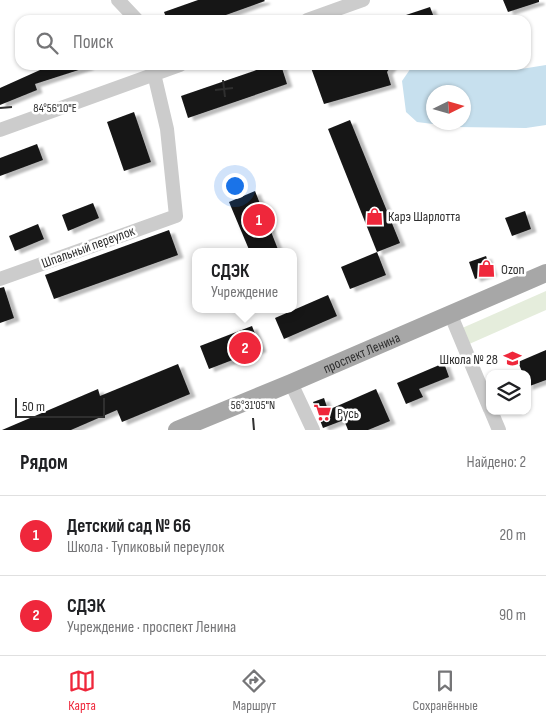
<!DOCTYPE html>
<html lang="ru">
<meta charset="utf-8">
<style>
:root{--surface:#fff;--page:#f6f6f6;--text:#202124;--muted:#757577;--line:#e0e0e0;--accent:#ef273b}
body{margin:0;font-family:"Sofia Sans Condensed",sans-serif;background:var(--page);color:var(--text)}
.controls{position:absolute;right:15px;bottom:15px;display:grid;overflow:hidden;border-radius:10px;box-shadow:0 1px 4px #0004}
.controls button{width:45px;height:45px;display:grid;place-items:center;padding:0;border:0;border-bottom:1px solid var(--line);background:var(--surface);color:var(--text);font:25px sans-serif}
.compass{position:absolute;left:426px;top:85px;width:45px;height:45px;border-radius:50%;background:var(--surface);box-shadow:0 1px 4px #0004;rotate:85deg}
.scale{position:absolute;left:15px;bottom:12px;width:90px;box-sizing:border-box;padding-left:5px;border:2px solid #2f2f2f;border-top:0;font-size:14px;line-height:18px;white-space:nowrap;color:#2f2f2f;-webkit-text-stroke:4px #fff;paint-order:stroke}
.you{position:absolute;left:234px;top:185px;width:18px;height:18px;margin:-12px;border:4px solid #fff;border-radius:50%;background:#1a73e8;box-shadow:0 0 0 8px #1a73e833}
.badge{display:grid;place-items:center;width:32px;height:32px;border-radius:50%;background:var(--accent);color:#fff;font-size:16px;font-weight:700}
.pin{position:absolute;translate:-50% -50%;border:2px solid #fff;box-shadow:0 1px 5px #0006}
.popup{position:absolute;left:192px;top:248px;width:105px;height:65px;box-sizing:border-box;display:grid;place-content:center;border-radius:10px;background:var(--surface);filter:drop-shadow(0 1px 4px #0005);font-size:16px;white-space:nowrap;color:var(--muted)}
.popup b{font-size:19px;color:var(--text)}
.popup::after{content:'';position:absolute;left:50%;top:100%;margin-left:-10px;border:10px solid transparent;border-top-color:var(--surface)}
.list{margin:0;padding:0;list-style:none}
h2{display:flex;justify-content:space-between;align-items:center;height:65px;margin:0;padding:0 20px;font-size:21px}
h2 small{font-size:16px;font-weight:400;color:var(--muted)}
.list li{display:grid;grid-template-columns:32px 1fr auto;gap:15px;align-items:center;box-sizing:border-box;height:80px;padding:0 20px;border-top:1px solid var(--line)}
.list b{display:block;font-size:19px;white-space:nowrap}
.list p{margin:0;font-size:16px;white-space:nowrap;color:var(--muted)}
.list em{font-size:16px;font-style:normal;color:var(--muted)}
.icon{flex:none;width:28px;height:28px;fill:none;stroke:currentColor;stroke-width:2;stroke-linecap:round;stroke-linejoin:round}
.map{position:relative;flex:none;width:546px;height:430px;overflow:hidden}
.search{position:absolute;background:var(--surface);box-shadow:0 1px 4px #0004;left:15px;right:15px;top:15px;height:55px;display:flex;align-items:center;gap:12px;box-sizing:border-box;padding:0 18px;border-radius:15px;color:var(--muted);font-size:19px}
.sheet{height:225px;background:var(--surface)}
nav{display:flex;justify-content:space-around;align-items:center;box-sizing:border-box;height:70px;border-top:1px solid var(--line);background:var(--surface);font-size:14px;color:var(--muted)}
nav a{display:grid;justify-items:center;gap:2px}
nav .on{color:var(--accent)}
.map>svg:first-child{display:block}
.green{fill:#e5eddc}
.water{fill:#c7e0ee;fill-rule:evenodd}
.building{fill:#161616;filter:url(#shadow)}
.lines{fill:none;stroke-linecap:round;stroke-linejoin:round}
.minor{stroke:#ccc;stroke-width:14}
.major{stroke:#a7a7a7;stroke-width:18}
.ticks{fill:none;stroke:#2f2f2f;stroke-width:2}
.labels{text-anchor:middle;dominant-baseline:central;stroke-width:5;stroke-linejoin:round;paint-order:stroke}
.poi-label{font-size:14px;fill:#2f2f2f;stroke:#fff;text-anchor:start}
.street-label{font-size:14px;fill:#2f2f2f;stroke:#fff}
.ticks-label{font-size:12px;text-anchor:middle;fill:#2f2f2f;stroke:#fff;stroke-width:5;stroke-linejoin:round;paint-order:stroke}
</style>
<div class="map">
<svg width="546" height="430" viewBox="0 0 546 430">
<defs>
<filter id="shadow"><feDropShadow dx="5.5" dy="3" stdDeviation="1" flood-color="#0004"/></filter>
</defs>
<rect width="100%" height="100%" fill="#fff"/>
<path class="green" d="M546,291v19l-79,35 -7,-16z"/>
<path class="water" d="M413,65h96l6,5 31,-5v60l-20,3 -69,-1 -40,-5 -11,-10 -4,-31zM434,92h30v30h-30z"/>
<path class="building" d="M198,0h66l1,1 -53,19h-45l-3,-8z
M503,0h36v2l-31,10z
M430,7l5,13h-38v-2z
M39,65h49v2l-53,17 2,6 -37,15v-17l40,-18z
M271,65h10l6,19 -99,34 -7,-22z
M310,65h82l-5,7 4,13 -67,19z
M134,112l17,50 -27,9 -17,-49z
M350,120l50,123 -23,9 -49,-123z
M37,144l6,16 -43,16v-18z
M255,191l24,61h-29l-21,-50z
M93,203l6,15 -31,13 -6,-16z
M525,211l6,18 -19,7 -7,-18z
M38,224l6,15 -29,12 -6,-15z
M169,230l9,25 -124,44 -9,-24z
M377,252l9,23 -36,14 -9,-22z
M486,256l6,17 -17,6 -6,-17z
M4,287l10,31 -14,5v-35z
M328,295l9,21 -53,23 -9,-21z
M252,326l9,23 -52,20 -9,-23z
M546,350v30l-19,7v-13h-4l-5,-12z
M444,363l5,14 -30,12 4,8 -17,7 -9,-21z
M178,364l12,30 -68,28 -5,-12 -46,20h-69l96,-41 2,7z
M376,389l14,32 -22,9h-20l-4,-10 -21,8 -10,-26 11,-4 4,12z"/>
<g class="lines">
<path class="minor" d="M118,0l19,20
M307,20l56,-20
M0,130l180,-65
M0,279l176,-63 -9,-87 -15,-64
M450,313l40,96
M291,383l22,47
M491,411l8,19"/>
<path class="major" id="s1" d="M177,430l114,-47 255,-110"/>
</g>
<path class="ticks" d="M223,80l2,17M215,90l18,-2M0,108l12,-1M253,418l1,12"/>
<defs>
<symbol id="shop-bare" viewBox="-9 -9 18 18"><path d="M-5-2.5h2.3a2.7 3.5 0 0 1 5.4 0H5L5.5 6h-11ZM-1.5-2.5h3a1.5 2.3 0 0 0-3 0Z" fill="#ef273b" stroke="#fff" stroke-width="2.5" paint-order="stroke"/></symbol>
<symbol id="school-bare" viewBox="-9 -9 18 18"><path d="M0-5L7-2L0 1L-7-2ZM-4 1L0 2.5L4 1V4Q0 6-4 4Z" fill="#ef273b" stroke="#fff" stroke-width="2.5" paint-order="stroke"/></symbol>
<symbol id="supermarket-bare" viewBox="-9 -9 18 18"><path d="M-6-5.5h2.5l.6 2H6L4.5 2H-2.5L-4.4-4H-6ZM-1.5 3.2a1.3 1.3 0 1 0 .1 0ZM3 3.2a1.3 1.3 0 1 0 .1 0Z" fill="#ef273b" stroke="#fff" stroke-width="2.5" paint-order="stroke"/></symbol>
</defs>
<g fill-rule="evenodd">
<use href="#shop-bare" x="362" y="204" width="25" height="25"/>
<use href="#shop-bare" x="474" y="256" width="25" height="25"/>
<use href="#school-bare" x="500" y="346" width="25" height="25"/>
<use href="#supermarket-bare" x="310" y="400" width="25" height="25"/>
</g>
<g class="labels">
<g class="poi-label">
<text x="388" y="216">Карэ Шарлотта</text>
<text x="501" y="269">Ozon</text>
<text x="498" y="359" text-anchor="end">Школа № 28</text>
<text x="337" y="413">Русь</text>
</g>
<g class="street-label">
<text transform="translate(88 247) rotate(-20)">Шпальный переулок</text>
<text stroke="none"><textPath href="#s1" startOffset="200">проспект Ленина</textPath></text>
</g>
</g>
<g class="ticks-label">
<text x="55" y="112">84°56'10"E</text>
<text x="253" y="409">56°31'05"N</text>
</g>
</svg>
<div class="controls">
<button><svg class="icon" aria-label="layers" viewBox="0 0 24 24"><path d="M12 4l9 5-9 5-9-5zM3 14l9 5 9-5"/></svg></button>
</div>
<svg class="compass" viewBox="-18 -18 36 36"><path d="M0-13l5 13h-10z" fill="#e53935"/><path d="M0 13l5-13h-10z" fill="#757577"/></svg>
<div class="scale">50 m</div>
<div class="you"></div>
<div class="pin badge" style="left:259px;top:220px">1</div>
<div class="pin badge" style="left:245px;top:348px">2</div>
<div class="popup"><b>СДЭК</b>Учреждение</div>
<div class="search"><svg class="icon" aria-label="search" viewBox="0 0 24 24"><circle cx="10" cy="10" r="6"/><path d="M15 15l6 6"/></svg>Поиск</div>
</div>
<section class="sheet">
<h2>Рядом<small>Найдено: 2</small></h2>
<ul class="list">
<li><span class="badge">1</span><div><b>Детский сад № 66</b><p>Школа · Тупиковый переулок</p></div><em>20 m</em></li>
<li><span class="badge">2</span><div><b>СДЭК</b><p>Учреждение · проспект Ленина</p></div><em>90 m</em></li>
</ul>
</section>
<nav>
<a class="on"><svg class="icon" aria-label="map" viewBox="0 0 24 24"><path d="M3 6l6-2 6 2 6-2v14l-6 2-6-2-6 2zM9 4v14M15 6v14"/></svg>Карта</a>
<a><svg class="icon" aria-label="directions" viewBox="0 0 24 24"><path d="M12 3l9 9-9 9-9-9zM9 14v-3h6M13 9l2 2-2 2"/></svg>Маршрут</a>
<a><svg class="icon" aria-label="saved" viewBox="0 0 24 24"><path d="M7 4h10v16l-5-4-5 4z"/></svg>Сохранённые</a>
</nav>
